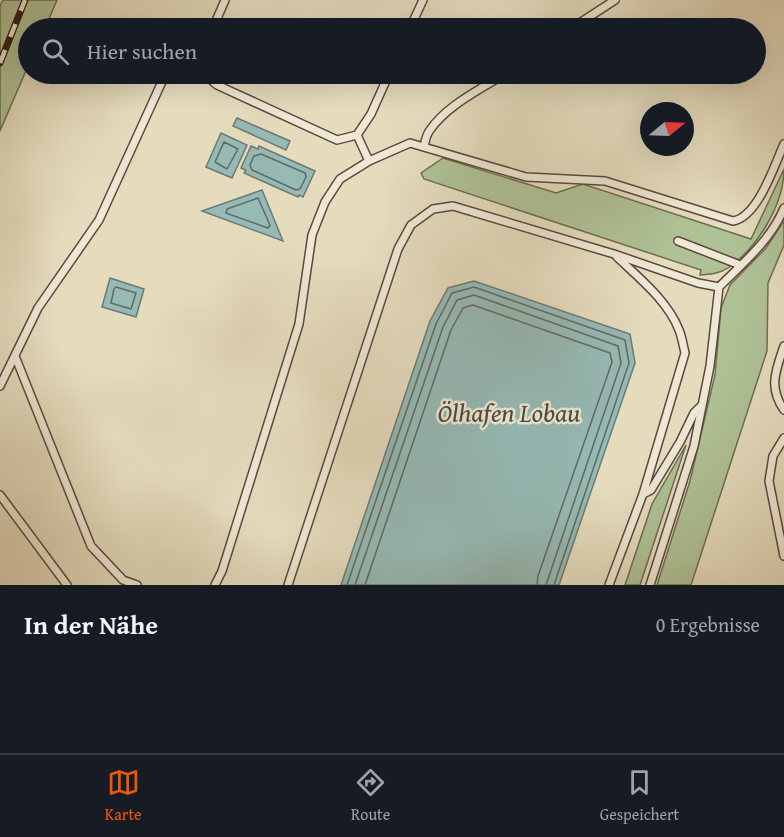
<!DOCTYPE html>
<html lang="de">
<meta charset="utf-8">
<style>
:root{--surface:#171b24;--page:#242831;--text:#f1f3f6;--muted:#9ea1a6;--line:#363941;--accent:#ea580c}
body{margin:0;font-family:"Gentium Book Plus",serif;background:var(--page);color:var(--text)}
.compass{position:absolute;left:640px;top:102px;width:54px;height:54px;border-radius:50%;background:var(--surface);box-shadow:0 6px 24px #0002;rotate:71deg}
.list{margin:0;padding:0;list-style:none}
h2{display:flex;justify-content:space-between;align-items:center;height:78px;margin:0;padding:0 24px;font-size:26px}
h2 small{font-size:20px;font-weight:400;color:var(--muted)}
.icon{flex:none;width:33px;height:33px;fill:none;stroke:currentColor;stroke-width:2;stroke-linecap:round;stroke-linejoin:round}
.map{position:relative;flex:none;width:784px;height:585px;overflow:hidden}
.search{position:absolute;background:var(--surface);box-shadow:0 6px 24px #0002;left:18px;right:18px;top:18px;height:66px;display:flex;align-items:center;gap:15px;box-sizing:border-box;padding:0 21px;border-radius:33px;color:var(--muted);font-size:22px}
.sheet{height:168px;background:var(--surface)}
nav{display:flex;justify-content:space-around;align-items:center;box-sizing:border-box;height:84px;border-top:2px solid var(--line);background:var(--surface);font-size:16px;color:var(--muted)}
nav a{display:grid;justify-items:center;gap:3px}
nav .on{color:var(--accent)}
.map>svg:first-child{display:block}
.green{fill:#afc296;stroke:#6e6e53;stroke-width:1.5}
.water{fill:#96bab6;stroke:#6c7a74;stroke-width:1.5}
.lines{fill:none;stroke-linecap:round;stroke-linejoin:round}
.shore{stroke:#616a63;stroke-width:1.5}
.lane-casing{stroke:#5a4a3c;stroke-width:10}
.lane{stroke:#eee8d5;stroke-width:7}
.rail-casing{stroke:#2c1a10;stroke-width:7}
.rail{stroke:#eee8d5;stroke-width:4.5;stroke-dasharray:14;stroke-linecap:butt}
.labels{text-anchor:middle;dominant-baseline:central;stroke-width:5;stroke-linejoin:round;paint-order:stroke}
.water-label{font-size:26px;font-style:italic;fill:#4c4a42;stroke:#eee8d5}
</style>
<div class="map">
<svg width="784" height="585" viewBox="0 0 784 585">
<rect width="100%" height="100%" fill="#e5dcbe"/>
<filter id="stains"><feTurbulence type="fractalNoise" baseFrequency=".00333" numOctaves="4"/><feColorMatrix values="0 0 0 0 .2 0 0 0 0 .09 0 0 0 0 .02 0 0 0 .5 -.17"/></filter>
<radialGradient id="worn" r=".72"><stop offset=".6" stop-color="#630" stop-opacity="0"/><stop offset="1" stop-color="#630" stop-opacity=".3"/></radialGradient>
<path class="green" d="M3,0h54l-12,28h-17v38l-28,65v-125z
M443,158l113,35 27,-9 168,55 33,-70c0,36 -27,79 -56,99 -9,6 -18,6 -28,7l1,-5 -277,-91 -3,-6z
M784,221v24l-16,38 -1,68 -76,234h-34l33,-104 25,-106 6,-67 9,-23 36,-37z
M686,445l-46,140h-15l27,-81z"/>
<path class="water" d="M237,118l53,23 -4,9 -53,-24z
M221,133l26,12 -15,33 -26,-11z
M251,146l7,3 1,-3 56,25 -12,26 -4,-2 -1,2 -54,-24 2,-3 -5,-2z
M262,190l21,51 -81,-30z
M110,278l34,11 -8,28 -34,-10z
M474,281l156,53 5,29 -76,222h-218l89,-264 18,-33z"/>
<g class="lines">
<path class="shore" d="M224,142l14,7 -11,20 -12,-7z
M261,154l44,19 1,4 -6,12 -4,1 -44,-20 -2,-5 4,-9z
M258,198l12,27 -2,3 -42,-15 1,-4z
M116,287l20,6 -5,16 -20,-6 3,-14z
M347,585l89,-261 16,-31 22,-6 151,53 4,23 -75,222
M355,585l88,-258 14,-27 17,-5 144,51 3,17 -75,222
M365,585l86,-255 12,-22 10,-3 137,48 2,9 -74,214 -1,9"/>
<defs>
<path id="lane" d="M213,28l12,-28
M410,28l13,-28
M572,28l43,-28
M204,74l13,11 120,55 20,-5 14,-21 18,-40
M357,135l12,26
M424,147c1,-6 2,-12 6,-17 17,-25 50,-40 74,-56
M678,241l62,24
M617,257c22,21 51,44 62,73 3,7 4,15 6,23l-42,141
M719,287c24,-24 52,-47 65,-79
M784,346c-8,24 -16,41 0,64
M15,356l76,190 32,34 14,5
M0,386l38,-78 61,-88 66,-145 2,-1
M784,438l-11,18 -4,25 15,75
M0,495l67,90
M215,585l7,-14 77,-247 13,-89 13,-33 15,-23 29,-18 41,-18 116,34 79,4 128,40c25,-4 41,-55 51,-77
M288,585l110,-336 13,-24 22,-16 20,-3 161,48 84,29 21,4
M609,585l34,-91 8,-4 29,-48 14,-29 7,-7
M650,585l44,-139 16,-80 9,-79"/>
</defs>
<use href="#lane" class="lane-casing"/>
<use href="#lane" class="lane"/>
<defs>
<path id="rail" d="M0,63l25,-63"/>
</defs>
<use href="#rail" class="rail-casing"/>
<use href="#rail" class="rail"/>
</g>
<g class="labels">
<g class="water-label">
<text x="509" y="412">Ölhafen Lobau</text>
</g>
</g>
<rect width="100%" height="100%" filter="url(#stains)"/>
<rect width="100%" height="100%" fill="url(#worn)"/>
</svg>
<svg class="compass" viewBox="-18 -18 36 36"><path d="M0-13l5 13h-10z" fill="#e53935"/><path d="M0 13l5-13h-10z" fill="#9ea1a6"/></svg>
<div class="search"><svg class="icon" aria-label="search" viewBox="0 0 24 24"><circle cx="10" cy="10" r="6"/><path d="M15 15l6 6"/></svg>Hier suchen</div>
</div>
<section class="sheet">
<h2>In der Nähe<small>0 Ergebnisse</small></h2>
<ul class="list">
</ul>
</section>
<nav>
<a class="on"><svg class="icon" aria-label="map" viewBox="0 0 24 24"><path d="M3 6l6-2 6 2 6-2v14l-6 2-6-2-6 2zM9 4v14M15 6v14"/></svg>Karte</a>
<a><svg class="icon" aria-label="directions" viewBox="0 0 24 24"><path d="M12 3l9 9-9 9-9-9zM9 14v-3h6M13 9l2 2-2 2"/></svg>Route</a>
<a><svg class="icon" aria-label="saved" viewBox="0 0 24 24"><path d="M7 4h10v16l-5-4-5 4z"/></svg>Gespeichert</a>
</nav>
